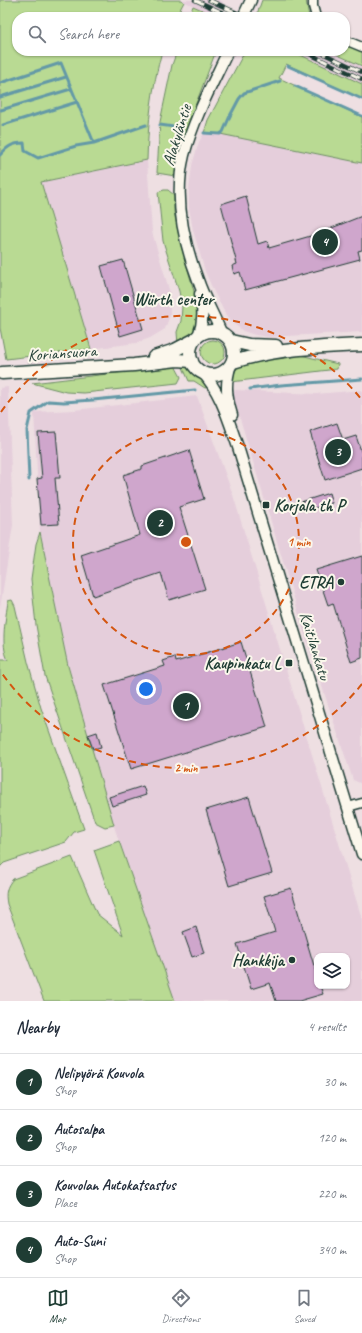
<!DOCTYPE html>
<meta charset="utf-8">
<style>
:root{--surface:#fff;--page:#f6f6f7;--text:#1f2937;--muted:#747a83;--line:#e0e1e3;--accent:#1f3d34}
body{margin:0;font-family:Caveat,sans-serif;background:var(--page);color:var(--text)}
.controls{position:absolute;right:12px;bottom:12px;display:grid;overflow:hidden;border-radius:8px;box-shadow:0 1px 3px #0004}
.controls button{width:36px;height:36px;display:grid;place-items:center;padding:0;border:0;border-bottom:1px solid var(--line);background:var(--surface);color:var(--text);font:20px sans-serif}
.you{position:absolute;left:146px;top:689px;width:14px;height:14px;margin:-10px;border:3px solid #fff;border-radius:50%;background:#1a73e8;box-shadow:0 0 0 6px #1a73e833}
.badge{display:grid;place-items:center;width:26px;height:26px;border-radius:50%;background:var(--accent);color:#fff;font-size:13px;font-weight:700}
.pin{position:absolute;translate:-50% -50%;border:2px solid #fff;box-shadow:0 1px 4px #0006}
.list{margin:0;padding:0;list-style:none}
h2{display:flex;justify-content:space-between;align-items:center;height:52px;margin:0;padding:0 16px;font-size:17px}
h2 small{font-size:13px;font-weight:400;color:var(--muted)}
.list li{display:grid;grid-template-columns:26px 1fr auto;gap:12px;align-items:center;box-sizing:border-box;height:56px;padding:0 16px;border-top:1px solid var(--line)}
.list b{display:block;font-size:15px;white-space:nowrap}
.list p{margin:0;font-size:13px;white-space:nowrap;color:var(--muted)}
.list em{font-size:13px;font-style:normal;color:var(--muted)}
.icon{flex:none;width:22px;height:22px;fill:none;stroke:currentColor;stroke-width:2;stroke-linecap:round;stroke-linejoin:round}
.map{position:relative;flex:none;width:362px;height:1001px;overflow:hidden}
.search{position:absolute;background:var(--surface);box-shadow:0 1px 3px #0004;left:12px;right:12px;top:12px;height:44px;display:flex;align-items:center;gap:10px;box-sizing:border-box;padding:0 14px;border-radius:16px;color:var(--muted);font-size:15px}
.sheet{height:276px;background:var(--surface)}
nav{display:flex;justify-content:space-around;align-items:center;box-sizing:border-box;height:56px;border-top:1px solid var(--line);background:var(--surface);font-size:11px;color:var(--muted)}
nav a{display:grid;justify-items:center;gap:2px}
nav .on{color:var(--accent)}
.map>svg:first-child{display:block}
.built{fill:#e5cedb;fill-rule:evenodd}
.green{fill:#b9da93;stroke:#6c8c64}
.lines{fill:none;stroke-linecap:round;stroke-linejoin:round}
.stream{stroke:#6399a7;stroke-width:3}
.building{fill:#cfa6cc;stroke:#1f3d34}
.minor-casing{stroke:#1f3d34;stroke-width:11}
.tertiary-casing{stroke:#1f3d34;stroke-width:13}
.secondary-casing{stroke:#1f3d34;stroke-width:15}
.minor{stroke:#fbf7ec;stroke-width:8}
.tertiary{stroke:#fbf7ec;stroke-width:10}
.secondary{stroke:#fbf7ec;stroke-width:12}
.rail-casing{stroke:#1f3d34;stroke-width:4.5}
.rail{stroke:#fbf7ec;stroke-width:3;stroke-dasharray:9;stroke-linecap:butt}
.ring{fill:none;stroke:#d45610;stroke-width:2;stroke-dasharray:7 5}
.poi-dot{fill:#1f3d34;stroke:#fbf7ec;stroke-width:1.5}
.labels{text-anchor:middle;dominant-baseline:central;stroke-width:4;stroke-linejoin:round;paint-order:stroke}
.street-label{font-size:17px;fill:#1f3d34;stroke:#fbf7ec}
.poi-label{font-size:17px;font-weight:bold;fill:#1f3d34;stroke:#fbf7ec;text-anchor:end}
.centre{fill:#d45610;stroke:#fbf7ec;stroke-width:2}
.ring-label{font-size:12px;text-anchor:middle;font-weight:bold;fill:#d45610;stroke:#fbf7ec;stroke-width:4;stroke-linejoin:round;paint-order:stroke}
</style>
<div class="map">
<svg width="362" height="1001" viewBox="0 0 362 1001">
<rect width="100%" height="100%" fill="#eedfe2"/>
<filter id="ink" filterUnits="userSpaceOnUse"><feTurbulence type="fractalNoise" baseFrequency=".025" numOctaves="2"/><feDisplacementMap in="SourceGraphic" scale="8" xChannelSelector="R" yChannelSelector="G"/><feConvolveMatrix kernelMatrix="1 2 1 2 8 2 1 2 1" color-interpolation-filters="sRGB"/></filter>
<g filter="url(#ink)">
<path class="built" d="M181,0h38l4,2 -7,14z
M292,51h37l33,15v18z
M204,133l16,1 142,29v169l-94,5 -13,-2 -12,-4 -10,-8 -7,-8 -13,-25 -8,-19 -12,-41 -4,-22v-17l3,-26 7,-23z
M147,160l5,72 18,61v22l-5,14 -15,9 -14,5 -45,6 -50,-167z
M8,387l5,138 -13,83v-220z
M235,390l81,4 46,-4v394l-9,-4 -47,-142 -73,-243z
M197,396l36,99 129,424v82h-188l-66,-192 -40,-143 -28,-134 -6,-120 40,-2zM317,956h30v30h-30z"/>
<path class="green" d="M0,0h181l3,2 -8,15h-159v34h145c-10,37 -14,71 -15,109l-106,22 50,167 -85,10 -6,-31z
M262,0h44l3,17h-53z
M193,6l23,10 2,1h-29z
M345,44l17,8v14l-33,-15h16z
M177,51h39l-34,89 -7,36 -18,-3 3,-51 12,-57z
M245,51h47l70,33v15l-76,-35 -7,14 83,39v46l-142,-29 -16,-1 4,-13z
M164,190h4l6,5v17l7,33 16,57 1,24 -4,8 -16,11 -1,-13 4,-11 1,-14 -3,-16 -16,-50 -5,-49z
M201 352a12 12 0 1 1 24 0a12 12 0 1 1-24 0Z
M296,354l42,10 -1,5 -106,13c3,-6 4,-13 9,-17 11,-8 42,-9 56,-11z
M181,363l9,5 19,19 -4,1 -11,-7h-5z
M174,364l7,13 -3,6 -94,10 -18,-1 -34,-9 101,-12z
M40,532l28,134 46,159 -9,2 -10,-5 -50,-146 -9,-51 -5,-46 5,-35z
M12,600l3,6 13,56 13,46 43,121 -10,3 -8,10 -62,21 -4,4v-207h8c-8,-16 -2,-42 0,-59z
M119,841l56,160h-131l-37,-97c-2,-11 -1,-17 6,-25l59,-22 25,57 26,21 -29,-85z"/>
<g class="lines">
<path class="stream" d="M288,66l74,33
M0,83l61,-20 33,80
M295,86l67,30
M0,97l66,-20
M1,110l70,-21
M3,125l74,-23
M160,125l21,3
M204,133l16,1 3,-2 7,-16 9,-17 5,-6 36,-12
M0,155c7,-8 12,-12 24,-12l1,8 13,7 38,-12 18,-3 52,-18
M250,389l31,-4 81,-6
M29,480l-2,-50 4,-17 17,-12 16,1 29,-2 102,-10"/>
</g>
<path class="building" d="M246,196l12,48 9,-3 2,7 45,-13 48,-19v34l-4,1 2,8 -115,31 -5,-18 -6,2 -2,-8 5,-2 -16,-60z
M123,260l20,69 -23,7 -19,-70z
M337,423l6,17 13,-4 6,18v14l-37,12 -15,-48z
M56,432l4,46h-5l4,46 -18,1 -4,-46 5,-1 -4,-45z
M189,450l15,49 -25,8 26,82 -36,11 -8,-27 -68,23 -12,-41 59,-20 -17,-60 19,-6v-3z
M329,493l3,10 -28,8 -3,-9z
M362,556v102l-11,4 -18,-59 -5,2 -12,-35z
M241,642l26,85 -136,42 -27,-84 61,-19 -2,-5 12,-4 1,5z
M97,732l4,15 -8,2 -5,-14z
M143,786l3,9 -34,11 -3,-9z
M249,797l23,76 -43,13 -23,-76z
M291,888l26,88v10h3l3,8 -24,7h-23l-6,-18 -19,6 -14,-45 38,-12 -11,-36z
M196,927l8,26 -12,4 -9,-25z"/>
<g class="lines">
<defs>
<path id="minor" d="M313,0v6l3,11
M345,40l17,7
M348,807l14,-4"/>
<path id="tertiary" d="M243,17l8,-17
M221,332c-7,-17 -17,-34 -23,-52 -15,-39 -24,-84 -14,-125 10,-37 28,-70 44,-104
M198,336c6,-15 5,-27 2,-42
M231,364c-6,19 -5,32 1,51
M202,372c19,20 27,50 36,75l124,407"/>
<path id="secondary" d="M190 353a22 22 0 1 1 44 0a22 22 0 1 1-44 0Z
M231,341l18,4 27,1
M154,357l21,-7 19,-10
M233,362c42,-13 85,-15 129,-17
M2,373l132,-8 43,-5 15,1"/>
</defs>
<use href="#minor" class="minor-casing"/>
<use href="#tertiary" class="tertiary-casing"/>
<use href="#secondary" class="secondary-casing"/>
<use href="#minor" class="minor"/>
<use href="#tertiary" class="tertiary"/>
<use href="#secondary" class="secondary"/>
<defs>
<path id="rail" d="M195,0l37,17
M209,0l37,17
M303,51l59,28
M318,51l44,21"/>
</defs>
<use href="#rail" class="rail-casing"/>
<use href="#rail" class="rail"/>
</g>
</g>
<g class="ring">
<circle cx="186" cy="542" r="113"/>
<path d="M362 684A226 226 0 0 1 1 672M1 412A226 226 0 0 1 362 400"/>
</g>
<g class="poi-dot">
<circle cx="126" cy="299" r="4"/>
<rect x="262" y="501" width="8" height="8" rx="2"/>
<circle cx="341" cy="582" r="4"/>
<rect x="285" y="659" width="8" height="8" rx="2"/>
<circle cx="292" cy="960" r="4"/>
</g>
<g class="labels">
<g class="street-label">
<text transform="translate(177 135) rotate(-73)">Alakyläntie</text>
<text transform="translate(62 353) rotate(-4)">Koriansuora</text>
<text transform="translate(315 646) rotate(73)">Kaitilankatu</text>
</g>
<g class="poi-label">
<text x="134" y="299" text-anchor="start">Würth center</text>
<text x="274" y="505" text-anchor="start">Korjala th P</text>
<text x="333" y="582">ETRA</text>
<text x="281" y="663">Kaupinkatu L</text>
<text x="284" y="960">Hankkija</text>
</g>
</g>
<circle cx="186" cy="542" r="6" class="centre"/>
<g class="ring-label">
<text x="299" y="546">1 min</text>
<text x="186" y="772">2 min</text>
</g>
</svg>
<div class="controls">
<button><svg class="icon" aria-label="layers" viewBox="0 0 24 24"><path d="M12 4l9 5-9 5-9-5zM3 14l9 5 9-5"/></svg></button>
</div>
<div class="you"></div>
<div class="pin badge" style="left:186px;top:706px">1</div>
<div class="pin badge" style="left:160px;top:523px">2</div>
<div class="pin badge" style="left:338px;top:452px">3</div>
<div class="pin badge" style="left:325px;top:242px">4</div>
<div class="search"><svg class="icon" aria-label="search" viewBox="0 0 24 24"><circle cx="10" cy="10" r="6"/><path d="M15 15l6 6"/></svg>Search here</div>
</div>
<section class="sheet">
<h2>Nearby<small>4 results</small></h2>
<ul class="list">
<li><span class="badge">1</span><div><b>Nelipyörä Kouvola</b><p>Shop</p></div><em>30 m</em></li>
<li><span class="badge">2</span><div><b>Autosalpa</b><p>Shop</p></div><em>120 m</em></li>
<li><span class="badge">3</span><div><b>Kouvolan Autokatsastus</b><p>Place</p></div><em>220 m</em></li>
<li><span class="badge">4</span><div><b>Auto-Suni</b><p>Shop</p></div><em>340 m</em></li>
</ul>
</section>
<nav>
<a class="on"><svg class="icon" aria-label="map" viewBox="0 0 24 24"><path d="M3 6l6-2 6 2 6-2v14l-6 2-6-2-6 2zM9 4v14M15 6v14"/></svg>Map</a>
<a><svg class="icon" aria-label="directions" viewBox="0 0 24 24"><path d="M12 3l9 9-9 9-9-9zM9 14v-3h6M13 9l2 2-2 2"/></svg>Directions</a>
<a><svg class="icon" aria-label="saved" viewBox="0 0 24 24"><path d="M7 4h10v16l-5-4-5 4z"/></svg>Saved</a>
</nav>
